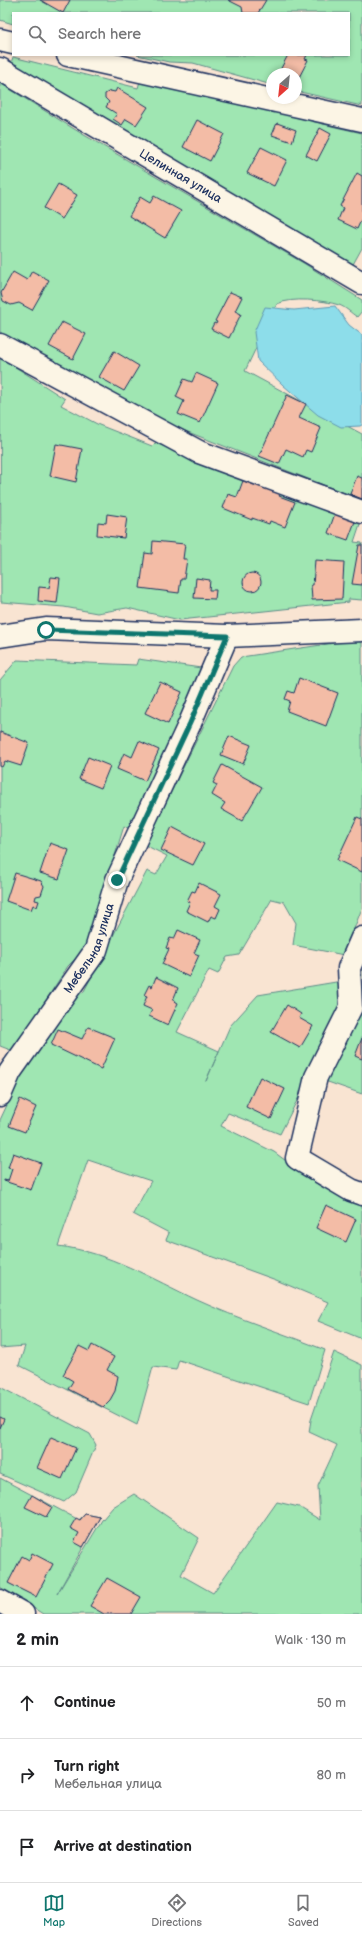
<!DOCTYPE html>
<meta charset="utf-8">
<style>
:root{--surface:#fff;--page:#f2f2f2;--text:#202124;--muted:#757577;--line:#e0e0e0;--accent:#0f766e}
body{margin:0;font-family:"Balsamiq Sans",sans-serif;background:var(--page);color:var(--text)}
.compass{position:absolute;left:266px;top:68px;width:36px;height:36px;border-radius:50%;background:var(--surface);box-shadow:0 2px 6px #0003;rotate:207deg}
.stop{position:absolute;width:12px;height:12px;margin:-9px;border:3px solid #0f766e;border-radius:50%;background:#fff}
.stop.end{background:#0f766e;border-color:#fff;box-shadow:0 1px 4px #0008}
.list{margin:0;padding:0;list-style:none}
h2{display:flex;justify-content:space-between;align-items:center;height:52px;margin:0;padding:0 16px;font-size:17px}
h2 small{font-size:13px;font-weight:400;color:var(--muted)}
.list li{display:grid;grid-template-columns:26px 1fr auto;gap:12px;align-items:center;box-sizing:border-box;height:72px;padding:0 16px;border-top:1px solid var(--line)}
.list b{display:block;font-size:15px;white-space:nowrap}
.list p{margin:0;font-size:13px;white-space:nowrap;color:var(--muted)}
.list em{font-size:13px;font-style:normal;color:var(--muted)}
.icon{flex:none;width:22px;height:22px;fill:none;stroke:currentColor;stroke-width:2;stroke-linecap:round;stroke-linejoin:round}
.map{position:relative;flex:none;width:362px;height:1614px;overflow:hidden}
.search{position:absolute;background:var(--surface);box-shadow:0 2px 6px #0003;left:12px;right:12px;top:12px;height:44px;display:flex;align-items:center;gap:10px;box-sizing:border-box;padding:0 14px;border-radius:0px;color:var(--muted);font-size:15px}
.sheet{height:268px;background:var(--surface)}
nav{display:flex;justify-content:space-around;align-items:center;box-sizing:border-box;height:56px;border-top:1px solid var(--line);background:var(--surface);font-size:11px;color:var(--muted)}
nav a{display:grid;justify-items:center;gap:2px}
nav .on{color:var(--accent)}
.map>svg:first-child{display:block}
.green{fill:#9fe6b2;stroke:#5d8a88}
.water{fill:#8dddea;stroke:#5f97b2}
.building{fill:#f3bca6;stroke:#1b2f5e}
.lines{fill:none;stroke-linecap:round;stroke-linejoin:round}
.minor-casing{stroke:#1b2f5e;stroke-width:25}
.minor{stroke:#fcf5e5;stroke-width:22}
.route{stroke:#0f766e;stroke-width:5}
.labels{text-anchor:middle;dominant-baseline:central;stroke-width:4;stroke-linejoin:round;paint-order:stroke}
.street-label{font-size:12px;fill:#1b2f5e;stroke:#fcf5e5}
</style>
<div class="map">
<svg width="362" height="1614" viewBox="0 0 362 1614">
<rect width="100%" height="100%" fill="#f9e4d2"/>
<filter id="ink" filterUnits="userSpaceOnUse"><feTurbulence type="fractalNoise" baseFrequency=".025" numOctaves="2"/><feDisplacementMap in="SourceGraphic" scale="8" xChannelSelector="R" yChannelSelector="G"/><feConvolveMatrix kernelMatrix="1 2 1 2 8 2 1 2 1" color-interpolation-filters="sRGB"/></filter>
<g filter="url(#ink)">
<path class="green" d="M0,0h362v106l-66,-15v-17h-24v11l-79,-22 -24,-1 -32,-7h212v-42h-336v11l-13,-4z
M13,57l125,31 3,-10c74,16 147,39 221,55v115l-11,20 -340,-205z
M0,83l79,49 226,132 57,36v11l-5,6c-6,-4 -12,-10 -18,-12 -15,-5 -48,-8 -62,-1l-32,67 117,63v66l-220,-86 -142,-82z
M0,357l65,42 -4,6 38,20 53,21 3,-3 207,75 -8,24 8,1v57l-13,-1v3l-169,18 -53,-12 -30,5 -33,-6 -63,-5z
M348,641l14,1v266l-18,47 -51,-10 3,-22 -12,-21 -12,-3 -33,56 -12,2 -9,17 -9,-4 -32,62 42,19 -13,30 24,-55 28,-31 84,-14 1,29 -63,124 -52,-21 -7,13 53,26 46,34 42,20v133l-44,-18 10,-19 -52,-22 -110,-40 3,-7 -36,-19 18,-33 -63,-21 -30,86c51,6 94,33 139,54 41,19 86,33 128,50l-16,53 -130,-43 -3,10 -23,-3 -16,58 -118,-60 6,-19 -25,2v-228l31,-66 41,-68 11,7 64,-122 9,4 11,-19 -22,-11 88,-179 8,-9z
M138,659l70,10 -76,161 -8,-4 -37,121 -19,19 -55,85 -13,-5v-366l17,-20 119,5z
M362,969v125l-37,-13z
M334,1352l28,13v249h-319l-43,-27v-109l79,42 6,-6 15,3 -43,77 45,-74 11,-13 21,-13 65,44 -18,37 32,18 64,-91 22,5 21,13 -2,-34 19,-41 -28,-13 2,-12z
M0,1387l90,47 6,11 -20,47 -12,10 -64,-28z"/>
<path class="water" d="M335,306l14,19 13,10v90l-2,1 -19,1 -23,-12 -35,-30 -25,-24 -4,-29 11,-25 29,3z"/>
<path class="building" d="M40,0h30l-7,13z
M228,0h38l-8,13h-15l-1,-6z
M288,55h19l-2,4 3,1 -12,23v-9h-18z
M117,88l31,19 -12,18 -10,-6 -4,6 -9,-6 4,-5 -11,-7 3,-5 -4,-4v-4l5,-3 5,1z
M197,120l27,14 -14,27 -27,-14z
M277,123l19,7 -4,12 -20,-7z
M320,128l11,6 -14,27 -11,-6z
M261,147l26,13 -13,26 -27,-13z
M357,173l5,3v42l-5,11 -19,-9 5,-12 -3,-2z
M58,184l19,11 -15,24 -18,-11z
M154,196l27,15 -16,27 -36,-22 11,-19 10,6z
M32,271l17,9 -17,30 -13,-7 -8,2 -8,-4 -2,-8 12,-21 14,8z
M230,292l12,5 -7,14 6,3 -12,24 -18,-9 3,-6 2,1 1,-2 -2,-1z
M62,322l24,12 -13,25 -24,-13z
M114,351l25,15 -15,25 -25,-14z
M196,373l22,10 -18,40 -22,-9 6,-13 -8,-4 8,-18 8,3z
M287,395l19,9 -7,14 22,10 -10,24 -5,-2 -3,7 -17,-8 -7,15 -20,-8z
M56,444l26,5 -6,33 -26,-6z
M357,476l5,2v21l-12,-5z
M244,478l37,15 -2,3 16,6 -10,25 -15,-6 -1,3 -17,-6v2l-29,-12 5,-14 9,3z
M337,508l20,8 -9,24 -20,-7z
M107,514l20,3 -3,21 -27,-3 1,-13 8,1z
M153,541l32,3 -2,15h4l-3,20h-3l-2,14 -39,-5 5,-35 7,1z
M359,545h3v40l-10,-1z
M315,560l29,2 -2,37 -30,1 -1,-15h2z
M243 582a9 9 0 1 1 18 0a9 9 0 1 1-18 0Z
M51,577l9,1 -3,25 -19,-2 1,-14 10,1z
M196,578l14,2 -1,10h7l-1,9 -21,-1z
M299,678l39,15 -12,33 -39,-15 3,-10 -5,-2 3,-8 6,2z
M160,682l22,10 -14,32 -23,-11z
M0,732l29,11 -8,23 -16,-5 -3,6 -2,-1z
M229,736l22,9 -8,19 -22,-9z
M139,741l20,9 -14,31 -28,-12 7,-16 8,4z
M88,757l22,9 -9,22 -22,-9z
M222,765l40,22 -20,34 -21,-12 4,-6 -13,-8 5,-10 -4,-2z
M357,817l5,2v53l-25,-12z
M172,827l32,17 -11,21 -32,-15z
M50,843l19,7 -10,29 -19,-6z
M15,873l26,8 3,5 -3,9 -5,1 -1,4 4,1 -2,6 -4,-2 -2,5 -25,-9z
M199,883l22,11 -6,12 5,3 -4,9 -5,-2 -3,6 -22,-11 4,-9 -3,-1 5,-10 3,1z
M178,930l22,10 -6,13 5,2 -10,22 -27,-13 7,-15 -3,-1 4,-10 4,1z
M156,977l22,11 -5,12 5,3 -10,22 -19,-9 3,-6 -9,-4 4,-10 -3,-1 5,-10 3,2z
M287,1005l14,9 -2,4 14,8 -13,22 -29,-16z
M88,1027l27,11 -14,31 -50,-24 7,-16 24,10z
M362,1038v21l-7,-3z
M260,1077l25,12 -14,30 -25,-12z
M20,1099l16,8 -11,25 -16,-6z
M13,1153l28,10 -10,27 -27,-9v-1l4,1 4,-12 -4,-1z
M326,1205l30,14 -10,23 -30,-14z
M92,1345l22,12 -7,13 11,6 -3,15 -5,9 -7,7 -35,-18 5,-8 -10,-6 16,-29 10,5z
M0,1417l4,2 -4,9z
M51,1437l25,11 -14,31 -25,-11z
M32,1495l20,12 -6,10 -21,-10z
M85,1514l15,3 -17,30 -9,-5 5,-9 -9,-5 6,-10 4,2z
M32,1553l21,11 -17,33 -28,-14 14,-27 7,4z
M107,1578l34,19 -10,17h-27l-14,-8z"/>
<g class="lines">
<defs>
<g id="minor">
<path d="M0,40l13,3"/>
<path d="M68,55l294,65"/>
<path id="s1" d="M0,69l362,214"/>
<path d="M0,345l199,107 163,60"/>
<path d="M0,636l46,-7 181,7 135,-6"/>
<path d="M362,938l-13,30 2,39 -35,70 -19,81 54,32 11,4"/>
<path id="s2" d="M0,1095l10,-23 86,-122 21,-70 73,-157 37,-87"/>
<path d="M0,1601l23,13"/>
</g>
</defs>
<use href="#minor" class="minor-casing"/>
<use href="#minor" class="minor"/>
</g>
</g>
<g class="lines" filter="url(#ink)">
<path class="route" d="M46,630l181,6 -37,87 -73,157"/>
</g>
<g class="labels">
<g class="street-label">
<text stroke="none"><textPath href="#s1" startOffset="210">Целинная улица</textPath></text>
<text stroke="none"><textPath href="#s2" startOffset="173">Мебельная улица</textPath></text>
</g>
</g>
</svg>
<svg class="compass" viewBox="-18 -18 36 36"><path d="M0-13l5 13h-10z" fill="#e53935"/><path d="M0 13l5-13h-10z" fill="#757577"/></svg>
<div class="stop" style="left:46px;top:630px"></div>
<div class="stop end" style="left:117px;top:880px"></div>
<div class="search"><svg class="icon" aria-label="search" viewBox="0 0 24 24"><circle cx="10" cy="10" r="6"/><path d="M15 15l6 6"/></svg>Search here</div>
</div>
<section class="sheet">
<h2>2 min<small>Walk · 130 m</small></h2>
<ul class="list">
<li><svg class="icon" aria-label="ahead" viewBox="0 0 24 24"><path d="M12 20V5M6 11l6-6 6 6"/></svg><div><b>Continue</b></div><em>50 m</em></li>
<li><svg class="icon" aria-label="right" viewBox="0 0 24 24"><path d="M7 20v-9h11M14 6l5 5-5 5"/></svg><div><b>Turn right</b><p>Мебельная улица</p></div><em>80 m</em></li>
<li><svg class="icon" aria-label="arrive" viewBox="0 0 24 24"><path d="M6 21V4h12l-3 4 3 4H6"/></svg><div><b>Arrive at destination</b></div></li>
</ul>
</section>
<nav>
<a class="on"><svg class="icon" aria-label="map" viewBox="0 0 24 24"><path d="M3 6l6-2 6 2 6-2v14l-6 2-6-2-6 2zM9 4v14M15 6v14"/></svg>Map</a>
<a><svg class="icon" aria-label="directions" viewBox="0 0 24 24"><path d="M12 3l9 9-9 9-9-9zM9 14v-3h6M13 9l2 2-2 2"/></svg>Directions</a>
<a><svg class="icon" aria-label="saved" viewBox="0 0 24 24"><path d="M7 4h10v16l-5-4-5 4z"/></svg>Saved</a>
</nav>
